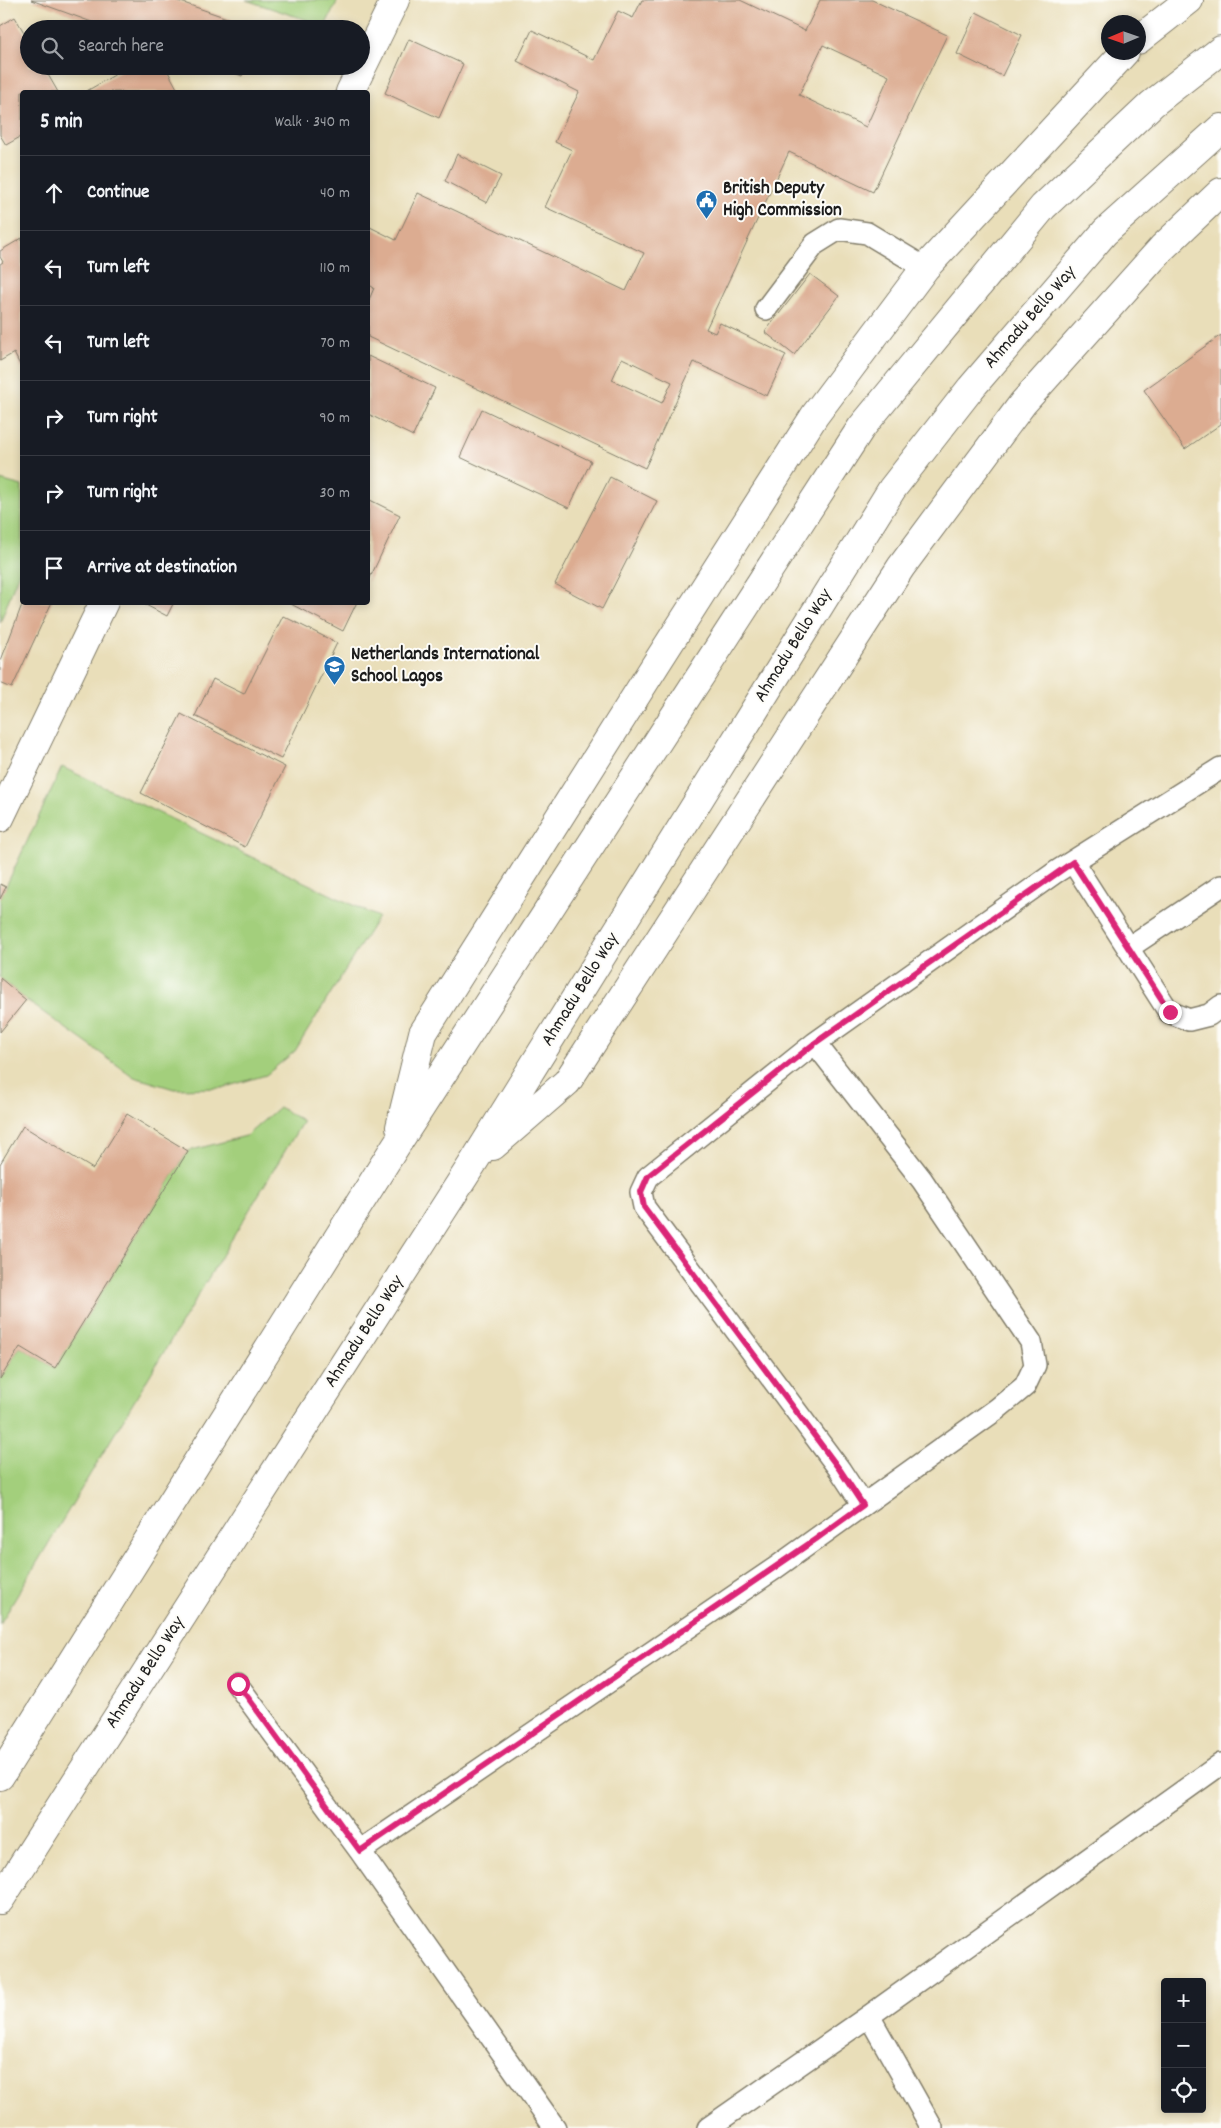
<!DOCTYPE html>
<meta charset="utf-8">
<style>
:root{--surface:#171b24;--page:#242831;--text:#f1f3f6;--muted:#9ea1a6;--line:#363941}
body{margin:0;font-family:Dekko,sans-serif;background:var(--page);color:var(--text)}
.controls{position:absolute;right:15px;bottom:15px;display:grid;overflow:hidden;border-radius:5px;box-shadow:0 2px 8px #0003}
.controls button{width:45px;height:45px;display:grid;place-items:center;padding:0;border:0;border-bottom:1px solid var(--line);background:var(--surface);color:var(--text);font:25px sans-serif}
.compass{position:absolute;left:1101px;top:15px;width:45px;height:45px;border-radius:50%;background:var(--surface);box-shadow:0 2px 8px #0003;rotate:268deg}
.stop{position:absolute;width:15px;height:15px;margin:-11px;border:4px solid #db2777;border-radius:50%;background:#fff}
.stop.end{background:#db2777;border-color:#fff;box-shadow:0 1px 5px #0008}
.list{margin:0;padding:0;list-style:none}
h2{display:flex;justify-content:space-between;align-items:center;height:65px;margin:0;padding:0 20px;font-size:21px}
h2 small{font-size:16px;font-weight:400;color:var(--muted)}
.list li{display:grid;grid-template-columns:32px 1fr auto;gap:15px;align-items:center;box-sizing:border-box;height:75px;padding:0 20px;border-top:1px solid var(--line)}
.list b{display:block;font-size:19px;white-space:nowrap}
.list em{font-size:16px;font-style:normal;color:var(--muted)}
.icon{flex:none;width:28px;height:28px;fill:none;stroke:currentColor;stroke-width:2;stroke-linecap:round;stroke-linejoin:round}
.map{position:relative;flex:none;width:1221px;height:2128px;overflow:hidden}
.search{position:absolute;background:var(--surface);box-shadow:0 2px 8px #0003;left:20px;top:20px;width:350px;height:55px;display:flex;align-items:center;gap:12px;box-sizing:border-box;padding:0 18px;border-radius:28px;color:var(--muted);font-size:19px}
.panel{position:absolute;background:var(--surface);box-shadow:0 2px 8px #0003;left:20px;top:90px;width:350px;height:515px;border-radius:5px}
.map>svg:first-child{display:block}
.green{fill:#a3cf7c;stroke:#60764c}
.building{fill:#dcac91;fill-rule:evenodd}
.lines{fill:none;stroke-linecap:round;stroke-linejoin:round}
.lane-casing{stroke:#827d6a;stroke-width:24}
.street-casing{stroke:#827d6a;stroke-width:30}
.highway-casing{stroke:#827d6a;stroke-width:30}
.lane{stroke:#fff;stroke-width:21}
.street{stroke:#fff;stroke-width:28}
.highway{stroke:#fff;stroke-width:28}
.route{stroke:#db2777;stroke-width:6}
.labels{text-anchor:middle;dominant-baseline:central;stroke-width:4;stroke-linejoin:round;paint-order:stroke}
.poi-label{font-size:19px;font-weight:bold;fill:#1c1c1c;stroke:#fdfcf7;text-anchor:start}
.street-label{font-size:19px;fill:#1c1c1c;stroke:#fdfcf7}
</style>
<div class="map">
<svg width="1221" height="2128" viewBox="0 0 1221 2128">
<rect width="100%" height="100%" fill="#fdfcf7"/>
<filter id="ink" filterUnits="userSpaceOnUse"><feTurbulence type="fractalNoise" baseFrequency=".02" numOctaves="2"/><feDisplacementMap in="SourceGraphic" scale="10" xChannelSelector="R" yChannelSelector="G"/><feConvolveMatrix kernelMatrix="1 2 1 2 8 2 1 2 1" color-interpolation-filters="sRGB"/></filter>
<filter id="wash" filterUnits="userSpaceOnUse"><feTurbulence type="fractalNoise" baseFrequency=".0096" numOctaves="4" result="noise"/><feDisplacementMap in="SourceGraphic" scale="20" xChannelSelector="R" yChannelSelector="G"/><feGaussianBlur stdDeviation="1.12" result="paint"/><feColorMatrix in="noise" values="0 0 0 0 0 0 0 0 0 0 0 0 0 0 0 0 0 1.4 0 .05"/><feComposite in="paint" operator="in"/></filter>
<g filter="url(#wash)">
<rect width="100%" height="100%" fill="#e9deb9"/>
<path class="green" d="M246,0h92l-13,26z
M0,480l22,6v78l-22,59z
M62,767l316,150 -83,134 -29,24 -44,13 -48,1 -40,-12 -108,-77 -26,-22v-79z
M279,1107l24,14 -303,503v-245l20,-32 35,21 133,-217 58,-15z"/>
<g id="blocks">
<path class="building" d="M31,0h144l81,28 -145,1z
M642,0h98l65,31 15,-31h52l75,35 -74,157 -84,-40 -83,177 9,4 5,-10 66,32 -19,41 -73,-34 -49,106 -277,-131v-35l6,-14 -6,-4v-58l28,14 22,-47 208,98 18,-38 -99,-46 27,-57 -17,-8 24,-50 -62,-31 15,-31 62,30 24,-49 15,7zM823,45l66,31 -23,51 -67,-32zM622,358l50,24 -10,21 -50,-23z
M976,12l46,23 -20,41 -45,-22z
M15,17l14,24v25h14l15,26h-36v44l-16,9 -6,-10v-109z
M409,39l54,25 -24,54 -54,-25z
M130,66h35l14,26h-94z
M216,66h30l-4,10z
M457,154l44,22 -14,27 -42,-22z
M22,238v131l-8,-16 -14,8v-97l3,-2 -3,-5v-6z
M810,274l29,22 -45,59 -29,-23z
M1221,335v89l-36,25 -41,-59z
M368,356l67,32 -22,48 -45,-22z
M482,409l109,52 -22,47 -109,-51z
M610,477l47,24 -55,108 -47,-25z
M368,499l32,16 -32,67z
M23,602h29l-40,86 -12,-5v-20z
M140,602h34l-7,14z
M287,602h70l-14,29z
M283,616l54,27 -56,116 -86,-43 18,-37 31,15z
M181,714l104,53 -40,80 -104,-54z
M0,884l6,3 -6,12z
M0,978l26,22 -26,32z
M127,1114l61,37 -133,217 -35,-21 -20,32v-215l23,-38 70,43z"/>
</g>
</g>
<g filter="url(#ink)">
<use href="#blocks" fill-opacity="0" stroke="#827d6a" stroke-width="1"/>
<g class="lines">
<defs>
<path id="lane" d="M766,309l49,-65 24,-15 28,4 58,35
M1073,862l96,150 20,8 20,-5 12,-9
M1128,948l93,-62
M815,1043l107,137 109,162 4,23 -10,21 -28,23 -134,96
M237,1684l123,167 195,277
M360,1851l414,-282 89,-64 -23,-35 -196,-263 -3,-15 7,-15 167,-134 241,-171 165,-104
M869,2016l63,112
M708,2128l161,-112 352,-252"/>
<path id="street" d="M350,92l45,-92
M0,818l104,-216"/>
<path id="highway" d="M1138,40l51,-40
M400,1127l23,-94 233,-369 159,-249 110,-147 200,-216
M493,1146l74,-64 334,-515 122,-164 139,-155 59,-56
M0,1776l395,-629 466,-719 182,-221 109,-103 69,-54
M0,1900l473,-737 419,-674 79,-101 134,-156 116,-104"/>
</defs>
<use href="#lane" class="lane-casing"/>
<use href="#street" class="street-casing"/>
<use href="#highway" class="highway-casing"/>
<use href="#lane" class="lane"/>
<use href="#street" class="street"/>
<use href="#highway" class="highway"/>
</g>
</g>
<g class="lines" filter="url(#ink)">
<path class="route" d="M238,1684l122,167 456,-312 47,-34 -23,-35 -196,-263 -3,-15 7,-16 167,-133 258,-181 97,150"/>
</g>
<defs>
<symbol id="civic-pin" viewBox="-11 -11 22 30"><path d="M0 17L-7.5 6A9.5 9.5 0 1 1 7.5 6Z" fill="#1f6fb2" stroke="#fdfcf7"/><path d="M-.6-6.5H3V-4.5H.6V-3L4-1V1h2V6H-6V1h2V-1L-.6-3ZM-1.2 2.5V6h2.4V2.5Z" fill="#fff"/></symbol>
<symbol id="school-pin" viewBox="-11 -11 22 30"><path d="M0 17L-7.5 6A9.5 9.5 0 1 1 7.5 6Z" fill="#1f6fb2" stroke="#fdfcf7"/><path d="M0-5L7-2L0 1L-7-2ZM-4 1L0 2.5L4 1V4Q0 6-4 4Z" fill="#fff"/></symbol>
</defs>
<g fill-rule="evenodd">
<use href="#civic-pin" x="694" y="188" width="25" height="34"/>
<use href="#school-pin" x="322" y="654" width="25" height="34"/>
</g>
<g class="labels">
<g class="poi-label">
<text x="723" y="189">British Deputy<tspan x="723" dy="22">High Commission</tspan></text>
<text x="351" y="655">Netherlands International<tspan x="351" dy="22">School Lagos</tspan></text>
</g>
<g class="street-label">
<text transform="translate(1031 318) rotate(-49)">Ahmadu Bello Way</text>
<text transform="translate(794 646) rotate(-58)">Ahmadu Bello Way</text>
<text transform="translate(581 990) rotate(-58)">Ahmadu Bello Way</text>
<text transform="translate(365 1332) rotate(-57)">Ahmadu Bello Way</text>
<text transform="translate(146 1673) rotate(-57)">Ahmadu Bello Way</text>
</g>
</g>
</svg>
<div class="controls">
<button>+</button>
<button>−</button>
<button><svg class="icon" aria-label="locate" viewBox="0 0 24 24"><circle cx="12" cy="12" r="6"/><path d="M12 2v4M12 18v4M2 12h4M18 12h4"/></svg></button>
</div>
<svg class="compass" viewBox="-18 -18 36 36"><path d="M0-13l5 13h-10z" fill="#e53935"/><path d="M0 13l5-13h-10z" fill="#9ea1a6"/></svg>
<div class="stop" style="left:238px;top:1684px"></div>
<div class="stop end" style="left:1170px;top:1012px"></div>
<div class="search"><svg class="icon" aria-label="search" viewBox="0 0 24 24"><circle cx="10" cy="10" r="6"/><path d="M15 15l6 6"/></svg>Search here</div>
<section class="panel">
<h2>5 min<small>Walk · 340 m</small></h2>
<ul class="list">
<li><svg class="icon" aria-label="ahead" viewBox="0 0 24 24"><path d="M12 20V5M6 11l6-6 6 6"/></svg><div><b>Continue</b></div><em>40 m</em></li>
<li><svg class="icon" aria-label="left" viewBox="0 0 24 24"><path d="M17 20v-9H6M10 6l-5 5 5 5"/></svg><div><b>Turn left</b></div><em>110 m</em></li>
<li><svg class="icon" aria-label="left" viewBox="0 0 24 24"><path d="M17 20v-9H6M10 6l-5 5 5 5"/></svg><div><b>Turn left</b></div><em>70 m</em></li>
<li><svg class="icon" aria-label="right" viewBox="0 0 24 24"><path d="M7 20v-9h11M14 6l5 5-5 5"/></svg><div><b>Turn right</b></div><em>90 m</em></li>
<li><svg class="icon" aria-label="right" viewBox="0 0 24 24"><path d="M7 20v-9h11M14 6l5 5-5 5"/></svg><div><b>Turn right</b></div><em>30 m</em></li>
<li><svg class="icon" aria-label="arrive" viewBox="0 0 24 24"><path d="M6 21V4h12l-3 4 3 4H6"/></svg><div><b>Arrive at destination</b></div></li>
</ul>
</section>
</div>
